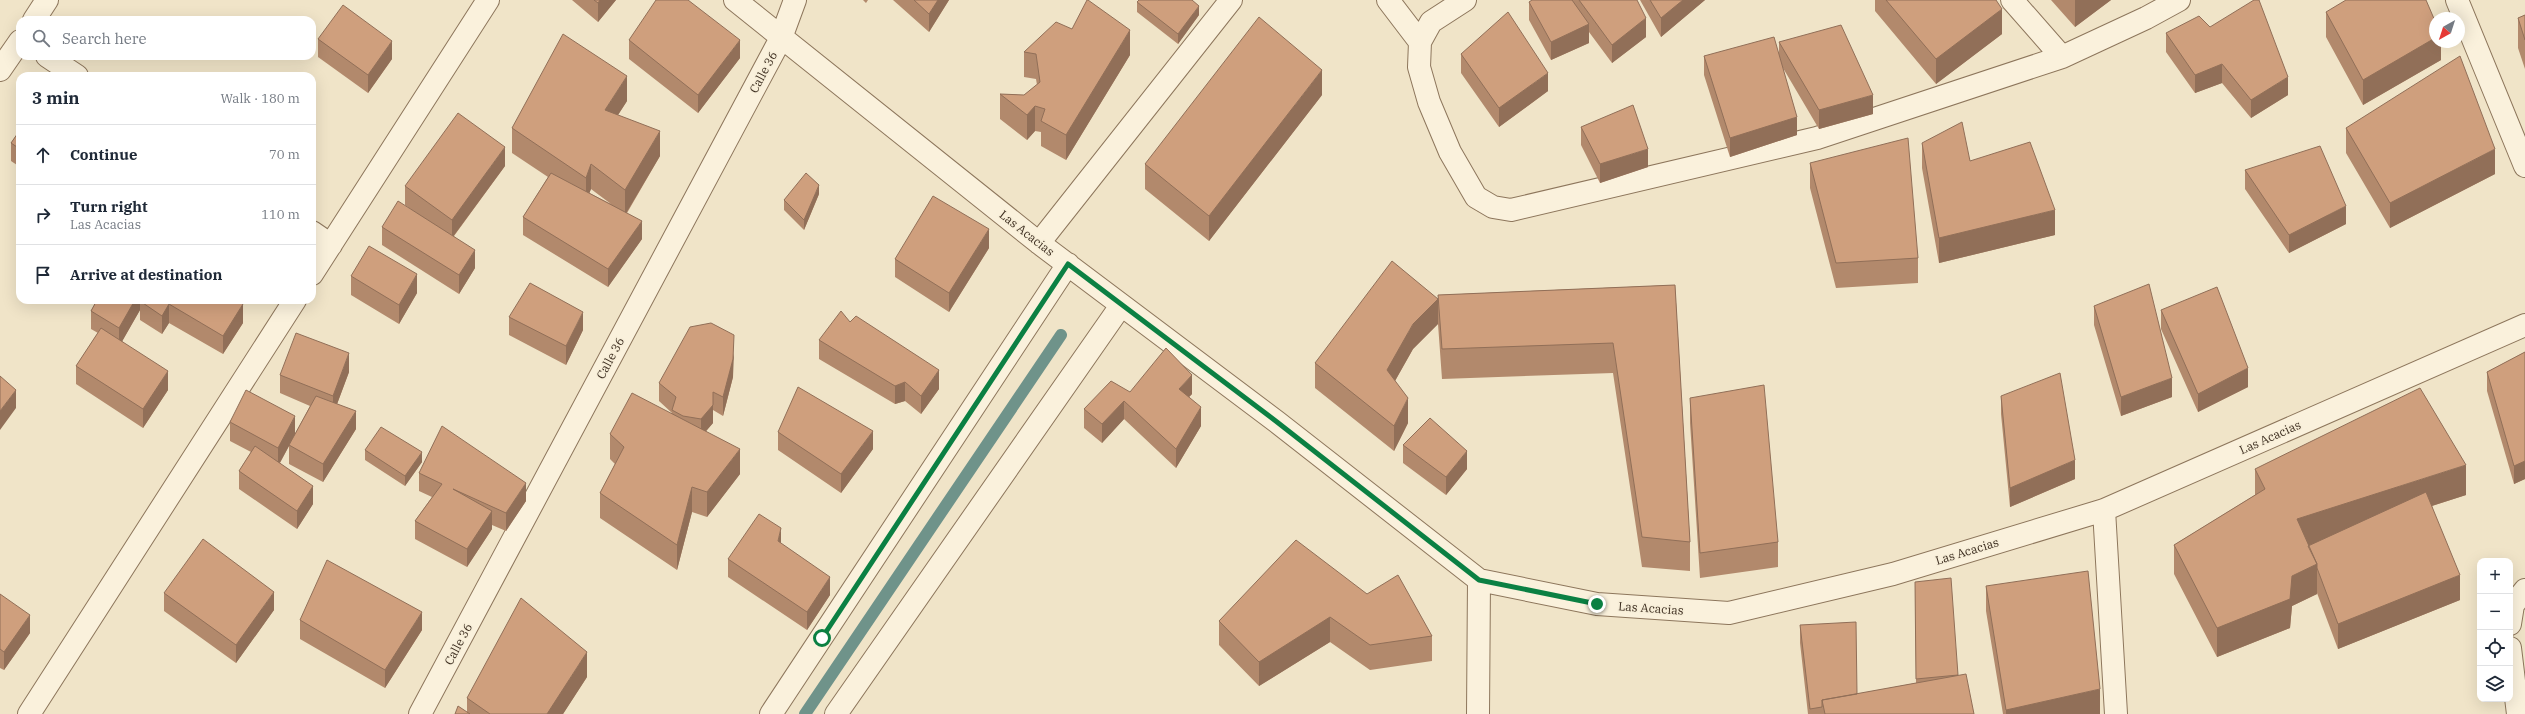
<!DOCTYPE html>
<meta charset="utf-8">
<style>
:root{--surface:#fff;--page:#f2f2f3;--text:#1f2937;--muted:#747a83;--line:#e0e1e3}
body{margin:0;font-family:"IBM Plex Serif",serif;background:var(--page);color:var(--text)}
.controls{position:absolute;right:12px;bottom:12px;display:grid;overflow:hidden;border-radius:8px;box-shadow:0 4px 16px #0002}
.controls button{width:36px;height:36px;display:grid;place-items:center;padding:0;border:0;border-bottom:1px solid var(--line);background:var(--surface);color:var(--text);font:20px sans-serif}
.compass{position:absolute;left:2429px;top:12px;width:36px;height:36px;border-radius:50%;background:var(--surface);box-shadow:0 4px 16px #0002;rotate:219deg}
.stop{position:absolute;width:12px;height:12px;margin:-9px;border:3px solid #0b8043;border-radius:50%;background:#fff}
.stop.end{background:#0b8043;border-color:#fff;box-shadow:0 1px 4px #0008}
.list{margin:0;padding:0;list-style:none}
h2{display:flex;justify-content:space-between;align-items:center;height:52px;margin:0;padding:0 16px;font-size:17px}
h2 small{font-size:13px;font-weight:400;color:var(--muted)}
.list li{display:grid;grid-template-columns:26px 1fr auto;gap:12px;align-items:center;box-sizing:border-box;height:60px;padding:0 16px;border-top:1px solid var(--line)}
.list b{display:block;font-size:15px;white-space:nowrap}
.list p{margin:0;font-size:13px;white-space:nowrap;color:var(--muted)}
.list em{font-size:13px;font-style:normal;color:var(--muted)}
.icon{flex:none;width:22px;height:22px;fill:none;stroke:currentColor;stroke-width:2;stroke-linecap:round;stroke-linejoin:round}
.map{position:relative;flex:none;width:2525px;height:714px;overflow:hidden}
.search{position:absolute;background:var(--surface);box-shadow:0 4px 16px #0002;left:16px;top:16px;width:300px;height:44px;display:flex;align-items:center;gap:10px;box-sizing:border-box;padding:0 14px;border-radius:12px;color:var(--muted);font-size:15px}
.panel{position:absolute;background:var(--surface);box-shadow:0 4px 16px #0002;left:16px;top:72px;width:300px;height:232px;border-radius:12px}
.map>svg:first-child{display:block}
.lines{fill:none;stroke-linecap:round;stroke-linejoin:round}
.stream{stroke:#6f938a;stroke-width:12}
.minor-casing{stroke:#8d765c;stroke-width:24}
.minor{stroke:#faf1dc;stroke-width:22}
.wall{fill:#b2896c;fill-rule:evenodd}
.shaded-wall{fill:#916f58}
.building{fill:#cf9f7d;stroke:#916f58}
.route{stroke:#0b8043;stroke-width:5}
.labels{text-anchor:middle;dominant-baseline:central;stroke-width:3;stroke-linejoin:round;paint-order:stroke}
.street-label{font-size:12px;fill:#3d2e20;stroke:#f7eed8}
</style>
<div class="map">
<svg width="2525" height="714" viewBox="0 0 2525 714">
<rect width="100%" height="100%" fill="#f0e4c8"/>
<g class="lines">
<path class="stream" d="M805,714l256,-379"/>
<defs>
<path id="minor" d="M735,0l304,243 238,179 202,158 118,24 132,9 164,-39 211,-64 421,-185
M1388,0l32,42 -1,25 10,35 21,50 26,45 17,10 18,3 306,-72 245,-81 84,-39 33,-18
M2012,0l50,57
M2457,0l68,166
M34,20l13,-20
M1420,42l11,-20 34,-22
M47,56l30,20
M0,70l20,-29
M312,232l19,13
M1039,243l192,-243
M312,274l176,-274
M2104,510l12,204
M2510,624l3,-19 12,-15
M2510,648l8,66
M29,714l266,-414
M420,714l361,-676 14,-38
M771,714l297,-450
M836,714l284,-407
M1478,714l1,-134"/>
</defs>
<use href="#minor" class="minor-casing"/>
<use href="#minor" class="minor"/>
</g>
<path class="wall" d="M572,0h44l-18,22z
M863,0h5l-2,3z
M893,0h56l-20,32z
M1532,0h105l9,37 -34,26 -23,-31v11l-38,17 -22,-40v-18z
M1640,0h65l-44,37z
M1875,0h121l6,34 -66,50 -61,-73z
M2051,0h60l-36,27z
M1137,2l62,13 -21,29 -41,-32z
M2326,12l115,30v18l-78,45 -37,-68z
M2525,15v54l-7,-21v-30z
M2210,27l78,68 -37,23 -29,-35 -27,10 -29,-41v-19z
M1072,29l58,26 -64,105 -25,-14v-14l-6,-1 -8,9 -27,-21v-25l24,1 13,-10 -1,-6 -12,-2v-25z
M318,39l74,20 -24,34 -50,-36z
M629,40l111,18 -42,55 -69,-54z
M1779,42l94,72 -54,15 -36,-61 14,67 -67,22 -26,-82v-19l75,-3z
M1461,54l87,37 -49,36 -38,-54z
M1322,95l-113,146 -64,-52v-25z
M627,101l-9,14 42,41 -33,57 15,26 -34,48 -85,-52v-18l25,-40 -36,-24v-25zM591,189l20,15 -22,-11z
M1581,127l67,40 -48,16 -19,-38z
M2346,128l149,46 -105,54 -44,-75z
M20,130v37l-9,-6v-18z
M1922,143l48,18 85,74 -116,28 -17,-95z
M1810,163l108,95v25l-82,5 -26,-100z
M505,166l-51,70 21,32 -16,26 -77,-49v-18l34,-14 -11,-8v-19z
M2245,170l101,54 -57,29 -44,-64z
M819,194l-15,36 -20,-20v-10z
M989,248l-40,64 -54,-35v-18z
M351,276l66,17 -18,31 -48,-29z
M1675,285l15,257v29l-48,-4 -29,-194 -171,6 -4,-55v-29z
M97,300h139l7,23 -20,31 -54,-31 -7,11 -22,-14v-10l-18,31 46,49 -25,38 -67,-44v-18l22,-33 -7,-4v-18z
M2094,306l78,91 -51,19 -27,-91z
M2161,310l87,77 -50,25 -37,-83z
M509,317l74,13 -17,35 -57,-30z
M850,322l89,67 -18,25 -16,-13 -10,3 -76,-45v-19z
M1438,324l-25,25 -18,32 13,42 -14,28 -79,-63v-25z
M2525,352v127l-11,5 -27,-93v-19z
M349,372l-12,32 19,25 -33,53 -34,-18v-18l-9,17 33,41 -16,25 -58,-40v-18l12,-19 -21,-11v-19l65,12 15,-28 -30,-13v-18z
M733,377l-10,39 -10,-6v13l-7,8 34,43 -33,43 -15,-5 -15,58 -77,-52v-25l15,-29 -5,-5v-25l62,-20v-1l-13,-12v-18z
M1130,392l62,2 -3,3 12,29 -25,42 -52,-49 -22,24 -18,-15v-19z
M2001,396l74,83 -65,28 -9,-93z
M1690,398l88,144v25l-78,11 -10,-155z
M778,432l95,17 -32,44 -63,-43z
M1403,445l64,24 -21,26 -43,-32z
M365,450l57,12 -17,24 -40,-26z
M2255,469l211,26 -34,11 28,94 -122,49 -21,-56v1l-25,12 -2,22 -73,29 -43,-83v-29l81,-50z
M419,473l107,28 -20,30 -14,-6v4l-25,38 -52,-28v-18l17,-24 -13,-6z
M728,559l102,36 -23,35 -79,-53z
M1915,582l43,93 16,39h-166l-8,-71v-18l57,69 59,-11z
M1986,586l114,128h-97l-17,-103z
M164,593l110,17 -38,53 -72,-52z
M0,594l30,39 -26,37 -4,-2z
M1367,594l65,42v25l-62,9 -40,-28 -71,44 -40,-41v-24z
M300,620l122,10 -37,58 -85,-49z
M587,677l-24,37h-108l12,-2v-14z"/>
<path class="shaded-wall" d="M600,0h16l-18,22v-19z
M938,0h11l-20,32v-18z
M1683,0h22l-44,37v-19z
M2075,0h36l-36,27z
M1199,6v9l-21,29v-10z
M2002,9v25l-66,50v-25z
M1646,18v19l-34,26v-18z
M1589,24v19l-38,17v-18z
M1130,30v25l-64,105v-25z
M2435,38v4h6v18l-78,45v-25z
M740,40v18l-42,55v-18z
M392,41v18l-24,34v-18z
M2222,64v19l-27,10v-18z
M1322,70v25l-113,146v-25z
M1548,73v18l-49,36v-19z
M627,76v25l-22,34v-25z
M2288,77v18l-37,23v-18z
M1873,95v19l-54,15v-19z
M1035,106v25l-8,9v-25z
M1797,117v18l-67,22v-19z
M660,131v25l-35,59v-25z
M505,147v19l-53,72v-18z
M1648,149v18l-48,16v-19z
M2495,149v25l-105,54v-25z
M591,164v25l-5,13v-24z
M819,185v9l-15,36v-10z
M2346,206v18l-57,29v-18z
M2055,210v25l-116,28v-25z
M642,221v18l-34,48v-18z
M989,229v19l-40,64v-19z
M475,250v18l-16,26v-19z
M417,274v19l-18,31v-19z
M1438,299v25l-25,25 -26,46v-25l26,-46z
M135,300h11l-6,1v9l-21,37v-19z
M169,304v19l-7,11v-18z
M243,304v19l-20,31v-18z
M583,312v18l-17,35v-19z
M349,353v19l-16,43v-19z
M734,353l-1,24 -10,39v-19z
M2248,368v19l-50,25v-18z
M939,370v19l-18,25v-18z
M168,371v19l-25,38v-19z
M1192,375v19l-13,13v-18z
M2172,378v19l-51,19v-19z
M905,382v19l-10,3v-18z
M16,390v18l-16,22v-19z
M1408,398v25l-14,28v-25z
M1124,401v18l-22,24v-19z
M713,405v18l-12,14v-18z
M1201,407v19l-25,42v-19z
M356,411v18l-33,53v-18z
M295,416v19l-17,31v-18z
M873,431v18l-32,44v-19z
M740,449v25l-33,43v-25z
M1467,451v18l-21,26v-18z
M422,452v10l-17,24v-10z
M2075,460v19l-65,28v-19z
M2525,461v18l-11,5v-18z
M2466,465v30l-169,54v-30z
M526,483v18l-20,30v-18z
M313,486v18l-16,25v-18z
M692,487v25l-15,58v-25z
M492,511v18l-25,38v-18z
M781,528v19l-3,-6z
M2317,564v30l-25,12 -2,22 -73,29v-29l75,-52z
M2460,575v25l-122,49v-25z
M830,577v18l-23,35v-18z
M274,592v18l-38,53v-18z
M422,612v18l-37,58v-18z
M30,615v18l-26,37v-18z
M1330,617v25l-71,44v-24z
M587,652v25l-24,37h-16z
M2100,689v25h-94v-4z"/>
<path class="building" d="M594,0h6l-2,3z
M656,0h32l52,40 -42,55 -69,-55z
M914,0h24l-9,14z
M1087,0h1l42,30 -64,105 -25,-14 4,-12 -10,-3 -8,9 -27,-21 24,1 16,-13 -4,-28 -12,-2 32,-30 16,7z
M1139,0h53l7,6 -21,28 -41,-32z
M1532,0h40l17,24 -38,18 -22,-40z
M1579,0h58l9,18 -34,27z
M1650,0h33l-22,18z
M1886,0h110l6,9 -66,50z
M2254,0h5l29,77 -37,23 -29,-36 -27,11 -29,-42 33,-17 11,11z
M2346,0h80l9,21v17l-72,42 -37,-68z
M343,5l49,36 -24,34 -50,-36z
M1508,12l40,61 -49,35 -38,-54z
M2525,15v25l-7,-22z
M1259,17l63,53 -113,146 -64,-52z
M1841,25l32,70 -54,15 -40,-68z
M563,34l64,42 -22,34 55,21 -35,59 -34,-26 -5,14 -74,-50z
M1774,37l23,80 -67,21 -26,-82z
M2460,56l35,93 -105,54 -44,-75z
M1633,105l15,44 -48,15 -19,-37z
M458,113l47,34 -53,73 -47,-34z
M1962,122l8,39 60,-19 25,68 -116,28 -17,-95z
M20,130v19l-9,-6z
M1908,138l10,120 -82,5 -26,-100z
M2320,146l26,60 -57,29 -44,-65z
M551,173l91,48 -34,48 -85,-52z
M806,173l13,12 -15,35 -20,-20z
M933,196l56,33 -40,64 -54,-34z
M398,201l77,49 -16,25 -77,-48z
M369,246l48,28 -18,31 -48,-29z
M1392,261l46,38 -25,25 -26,46 21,28 -14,28 -79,-63z
M530,283l53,29 -17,34 -57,-29z
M2149,284l23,94 -51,19 -27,-91z
M1675,285l15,257 -48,-5 -29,-194 -171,6 -4,-54z
M2217,287l31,81 -50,26 -37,-84z
M97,300h38l-16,28 -28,-17z
M141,300h95l7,4 -20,32 -54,-32 -7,12 -22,-15z
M841,311l9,11 6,-6 83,54 -18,26 -16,-14 -10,4 -76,-46z
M711,323l23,12 -1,24 -10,38 -10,-5v13l-12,14 -18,-3 -11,-6 4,-13 -17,-14 31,-56z
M101,328l67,43 -25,38 -67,-43z
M296,333l53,20 -16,43 -53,-21z
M1166,348l26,27 -13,14 22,18 -25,42 -52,-48 -22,23 -18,-15 27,-28 19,11z
M2525,352v109l-11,5 -27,-94z
M2060,373l15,87 -65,28 -9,-92z
M0,376l16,14 -16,21z
M1764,385l14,157 -78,11 -10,-155z
M798,387l75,44 -32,43 -63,-42z
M2420,388l46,77 -169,54 20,45 -25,12 -2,23 -73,29 -43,-83 91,-56 -10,-20z
M246,390l49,26 -17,32 -48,-26z
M632,393l108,56 -33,43 -15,-5 -15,58 -77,-52 24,-46 -14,-13z
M316,396l40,15 -33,53 -34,-19z
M1430,418l37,33 -21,26 -43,-32z
M442,426l84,57 -20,30 -53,-24 39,22 -25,38 -52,-28 27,-37 -23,-11z
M381,427l41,25 -17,24 -40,-26z
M255,446l58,40 -16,25 -58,-40z
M2426,492l34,83 -122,49 -21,-56v-4l-9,-18z
M759,514l22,14 -3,13 52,36 -23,35 -79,-53z
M203,539l71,53 -38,53 -72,-52z
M1296,540l71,54 31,-19 34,61 -62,9 -40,-28 -71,45 -40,-41z
M327,560l95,52 -37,58 -85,-50z
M2088,571l12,118 -94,21 -20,-124z
M1951,578l7,97 -42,4 -1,-97z
M0,594l30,21 -26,37 -4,-3z
M521,598l66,54 -40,62h-57l-23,-16z
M1856,622l1,72 -35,6v7l-12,2 -10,-84z
M1966,674l8,40h-149l-3,-14z
M458,706l12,8h-15z"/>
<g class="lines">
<path class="route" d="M822,638l246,-374 209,158 202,158 118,24"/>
</g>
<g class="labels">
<g class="street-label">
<text transform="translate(763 72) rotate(-62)">Calle 36</text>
<text transform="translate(1027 233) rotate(38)">Las Acacias</text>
<text transform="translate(610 358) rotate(-62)">Calle 36</text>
<text transform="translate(2270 437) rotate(-24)">Las Acacias</text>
<text transform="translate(1967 551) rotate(-17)">Las Acacias</text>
<text transform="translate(1651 608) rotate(4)">Las Acacias</text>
<text transform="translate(458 644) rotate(-62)">Calle 36</text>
</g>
</g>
</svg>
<div class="controls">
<button>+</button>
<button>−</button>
<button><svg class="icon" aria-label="locate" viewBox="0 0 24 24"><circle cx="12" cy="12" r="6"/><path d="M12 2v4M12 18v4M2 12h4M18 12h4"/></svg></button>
<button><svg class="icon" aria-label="layers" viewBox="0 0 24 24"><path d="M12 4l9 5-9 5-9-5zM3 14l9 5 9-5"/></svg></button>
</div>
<svg class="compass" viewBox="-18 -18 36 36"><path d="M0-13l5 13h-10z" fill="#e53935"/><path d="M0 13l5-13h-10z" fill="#747a83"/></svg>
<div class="stop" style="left:822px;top:638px"></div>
<div class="stop end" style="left:1597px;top:604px"></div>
<div class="search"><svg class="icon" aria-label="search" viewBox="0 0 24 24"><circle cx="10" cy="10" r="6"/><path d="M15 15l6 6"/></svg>Search here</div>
<section class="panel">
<h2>3 min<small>Walk · 180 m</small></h2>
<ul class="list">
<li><svg class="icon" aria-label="ahead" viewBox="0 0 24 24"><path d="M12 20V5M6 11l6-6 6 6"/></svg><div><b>Continue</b></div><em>70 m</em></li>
<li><svg class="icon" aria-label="right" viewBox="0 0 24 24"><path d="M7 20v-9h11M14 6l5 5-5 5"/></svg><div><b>Turn right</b><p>Las Acacias</p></div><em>110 m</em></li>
<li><svg class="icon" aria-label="arrive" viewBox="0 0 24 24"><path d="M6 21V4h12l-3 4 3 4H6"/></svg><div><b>Arrive at destination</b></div></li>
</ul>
</section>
</div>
